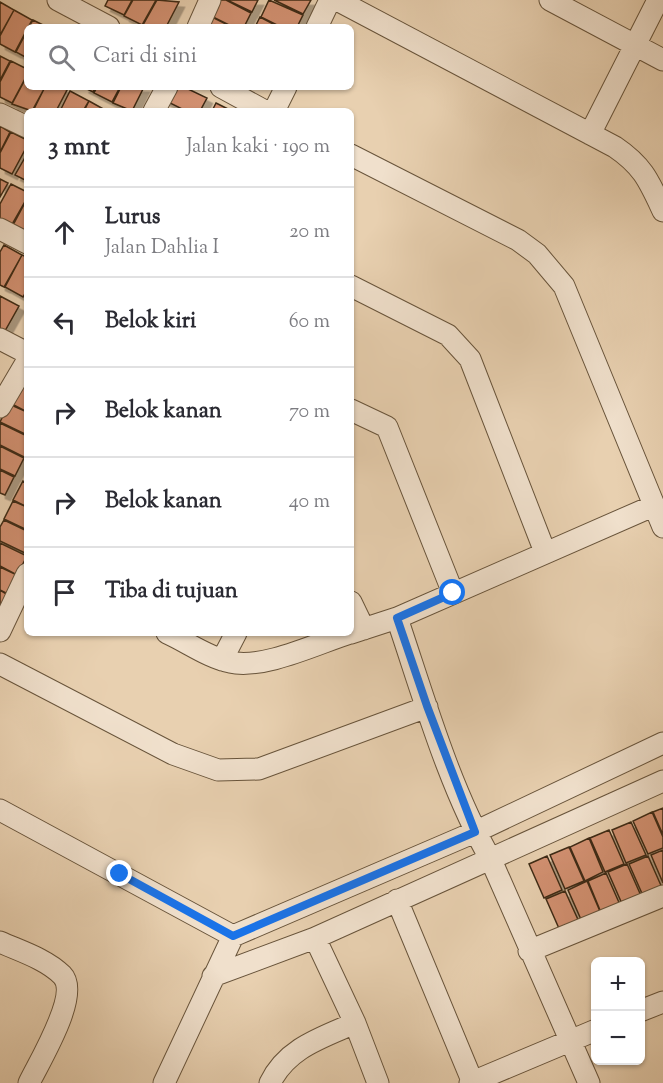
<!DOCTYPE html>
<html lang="id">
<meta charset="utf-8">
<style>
:root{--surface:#fff;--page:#f7f7f7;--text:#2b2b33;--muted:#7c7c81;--line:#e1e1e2}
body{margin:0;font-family:"Sorts Mill Goudy",serif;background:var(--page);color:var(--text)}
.controls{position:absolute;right:18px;bottom:18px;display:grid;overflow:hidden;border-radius:9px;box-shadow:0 2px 4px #0004}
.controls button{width:54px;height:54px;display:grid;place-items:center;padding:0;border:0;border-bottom:2px solid var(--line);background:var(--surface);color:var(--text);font:30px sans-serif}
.stop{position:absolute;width:18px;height:18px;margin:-14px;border:4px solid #1a73e8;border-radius:50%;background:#fff}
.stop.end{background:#1a73e8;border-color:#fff;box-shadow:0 2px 6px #0008}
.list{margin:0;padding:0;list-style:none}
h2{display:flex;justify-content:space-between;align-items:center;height:78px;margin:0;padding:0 24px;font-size:26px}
h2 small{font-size:20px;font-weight:400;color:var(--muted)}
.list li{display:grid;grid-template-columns:39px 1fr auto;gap:18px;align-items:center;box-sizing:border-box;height:90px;padding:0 24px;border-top:2px solid var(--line)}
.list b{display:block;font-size:22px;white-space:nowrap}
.list p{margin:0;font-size:20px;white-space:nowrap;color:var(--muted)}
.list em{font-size:20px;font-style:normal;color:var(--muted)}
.icon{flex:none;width:33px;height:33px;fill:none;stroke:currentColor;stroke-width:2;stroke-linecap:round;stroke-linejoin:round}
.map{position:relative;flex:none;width:663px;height:1083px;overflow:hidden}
.search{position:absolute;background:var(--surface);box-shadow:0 2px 4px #0004;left:24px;top:24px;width:330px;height:66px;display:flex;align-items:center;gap:15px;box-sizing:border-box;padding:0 21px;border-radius:9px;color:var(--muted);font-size:22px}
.panel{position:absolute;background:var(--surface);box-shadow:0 2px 4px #0004;left:24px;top:108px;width:330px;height:528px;border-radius:9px}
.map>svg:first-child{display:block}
.building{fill:#d39172;stroke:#3e2a14;stroke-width:1.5;filter:url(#shadow)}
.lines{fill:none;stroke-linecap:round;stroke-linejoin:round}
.minor-casing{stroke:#68543b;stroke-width:23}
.minor{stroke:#f0e0cc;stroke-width:21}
.route{stroke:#1a73e8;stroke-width:8}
</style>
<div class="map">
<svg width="663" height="1083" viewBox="0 0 663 1083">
<defs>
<filter id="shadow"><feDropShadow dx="5.5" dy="5.5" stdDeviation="0" flood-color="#0004"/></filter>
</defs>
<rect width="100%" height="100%" fill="#e8d0b0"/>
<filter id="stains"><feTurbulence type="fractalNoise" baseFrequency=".00333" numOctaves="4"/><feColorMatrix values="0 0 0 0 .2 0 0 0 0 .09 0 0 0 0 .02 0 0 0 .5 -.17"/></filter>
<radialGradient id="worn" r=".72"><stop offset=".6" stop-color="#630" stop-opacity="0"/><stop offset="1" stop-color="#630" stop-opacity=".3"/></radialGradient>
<path class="building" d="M108,0h24l-8,15 -19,-9z
M133,0h23l-14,25 -18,-9z
M157,0l22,2 -13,25h-20l-3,-2z
M216,0h10l25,13 -7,14h-11l-24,-12z
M227,0h31l-6,12z
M269,0l34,15 -6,12h-16l-20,-10z
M274,0h37l-8,14z
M0,2l14,8 -14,25z
M14,10l18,10 -17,32 -15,-8v-8z
M208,15l24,12h-29z
M260,17l19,10h-24z
M33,20l14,7h-18z
M27,31v27l-11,-6z
M0,56l10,5 -10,19z
M11,61l16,8v6l-15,28 -12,-6v-15z
M27,76v11h18l-13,24 -20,-7z
M45,87h16l6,3 -11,21h-23z
M83,87h13l-3,5z
M97,87h23l-8,15 -18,-9z
M121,87h23l-12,24 -19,-8z
M171,87h13l23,11 -7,13h-14l-22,-11z
M70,91l19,10 -6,10h-23z
M89,101l18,10h-23z
M216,103l16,8h-20z
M0,126l10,6 -10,20z
M11,132l16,8v6l-15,28 -12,-6v-15z
M27,154v27l-12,-6z
M0,179l8,4 -8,14z
M11,184l16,8v6l-16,28 -11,-6v-16z
M27,199v35l-15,-7z
M4,245l18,10 -18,32 -4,-2v-33z
M22,255l5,2v33l-4,7 -18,-10z
M0,296l19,10 -18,32h-1z
M19,385l8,4v23l-17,-9z
M9,404l18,8v23l-27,-13z
M0,423l27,13v15l-3,6 -24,-12z
M0,446l24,12 -9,18 -15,-7z
M0,470l14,7 -9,18 -5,-2z
M23,481l4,3v23l-14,-7z
M13,501l14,6v23l-23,-11z
M4,520l23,11v23l-27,-13v-14z
M0,543l27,13 -10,19 -17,-9z
M0,567l17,8 -9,19 -8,-4z
M0,590l8,5 -8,15z
M663,808v27l-10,-23z
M652,812l11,25v11l-15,6 -15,-33z
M631,822l15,33 -20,8 -14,-33z
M609,830l15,34 -19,8 -15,-34z
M589,838l14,34 -18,9 -15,-34z
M569,847l15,34 -19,8 -15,-34z
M663,850v33l-12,-28z
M547,856l15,34 -18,8 -15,-34z
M648,856l15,34 -19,8 -15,-34z
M627,864l15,34 -19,8 -15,-34z
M606,873l15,34 -19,8 -14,-34z
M587,881l15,35 -19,8 -15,-34z
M565,891l15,33 -19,9 -15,-34z"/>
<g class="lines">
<defs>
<path id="minor" d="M58,0l51,27
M337,0l278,147c28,19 34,34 48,64
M550,0l113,60
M198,27l12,-27
M317,27l13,-27
M221,87l44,24
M154,111l13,-24
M274,111l12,-24
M0,114l27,13
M590,134l68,-134
M351,155l167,85 19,14 27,32 99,241
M0,229l27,14
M351,286l97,49 22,24 75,193
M0,339l27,14
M0,407l27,-46
M351,410l36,17 66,166
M351,602l13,27
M397,618c27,80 52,169 94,242l98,223
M0,631l27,-57
M167,633c20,9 42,25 63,29 33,8 88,-19 120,-29
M351,633l46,-15 256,-112
M222,660l14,-27
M0,664l173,90 45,16 41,-1 168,-62
M0,810l233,126
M397,900l76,183
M315,938l40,85
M0,942c20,9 46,17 62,33 19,19 -23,87 -33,108
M529,951l134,-55
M213,976l102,-38 348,-157
M640,1011l23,-9
M164,1083l69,-147 242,-104 188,-89
M270,1083c17,-35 51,-45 85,-60l23,60
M470,1083l126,-53"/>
</defs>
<use href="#minor" class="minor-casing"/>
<use href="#minor" class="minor"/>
</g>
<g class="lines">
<path class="route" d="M120,874l113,62 242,-104 -48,-126 -30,-88 56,-25"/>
</g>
<rect width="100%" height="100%" filter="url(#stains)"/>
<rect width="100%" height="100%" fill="url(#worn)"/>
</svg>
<div class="controls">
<button>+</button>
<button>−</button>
</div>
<div class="stop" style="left:453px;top:593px"></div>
<div class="stop end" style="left:120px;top:874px"></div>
<div class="search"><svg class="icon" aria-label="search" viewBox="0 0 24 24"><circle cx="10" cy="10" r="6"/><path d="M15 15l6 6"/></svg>Cari di sini</div>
<section class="panel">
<h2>3 mnt<small>Jalan kaki · 190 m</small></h2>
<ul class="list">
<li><svg class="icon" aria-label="ahead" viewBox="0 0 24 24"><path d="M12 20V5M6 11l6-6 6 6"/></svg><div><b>Lurus</b><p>Jalan Dahlia I</p></div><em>20 m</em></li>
<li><svg class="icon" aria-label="left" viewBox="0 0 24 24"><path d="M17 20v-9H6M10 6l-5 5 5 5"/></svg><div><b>Belok kiri</b></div><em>60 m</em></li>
<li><svg class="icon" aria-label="right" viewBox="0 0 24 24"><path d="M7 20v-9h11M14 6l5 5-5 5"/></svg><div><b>Belok kanan</b></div><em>70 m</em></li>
<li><svg class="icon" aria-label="right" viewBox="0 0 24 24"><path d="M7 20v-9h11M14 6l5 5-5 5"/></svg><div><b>Belok kanan</b></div><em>40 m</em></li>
<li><svg class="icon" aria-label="arrive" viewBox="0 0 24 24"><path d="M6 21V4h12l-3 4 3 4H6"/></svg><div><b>Tiba di tujuan</b></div></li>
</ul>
</section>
</div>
